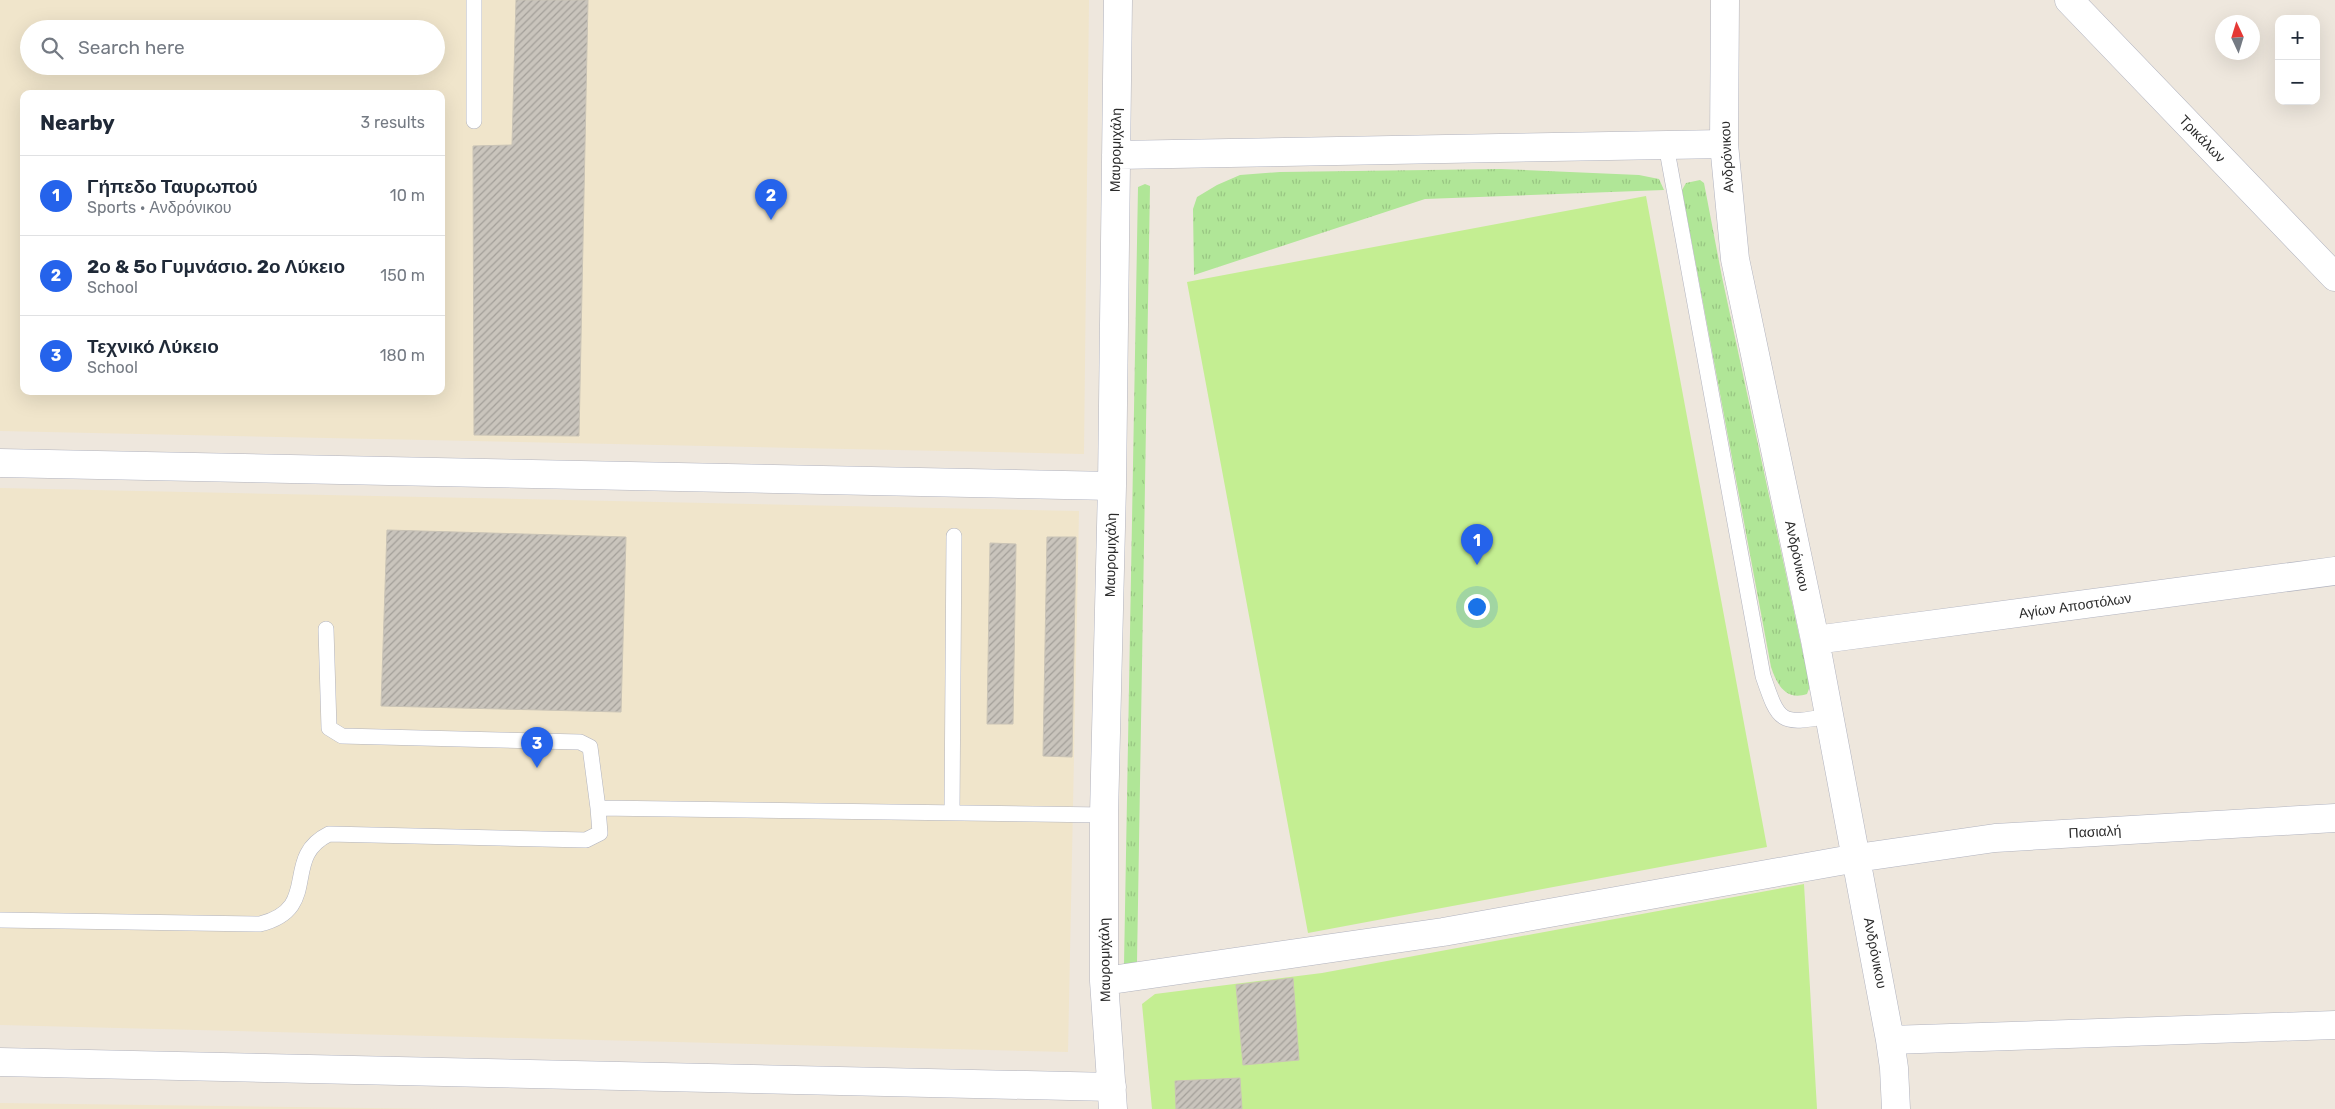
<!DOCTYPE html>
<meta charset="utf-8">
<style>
:root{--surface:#fff;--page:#f2f2f3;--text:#1f2937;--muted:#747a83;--line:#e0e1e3;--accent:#2563eb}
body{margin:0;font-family:Rubik,sans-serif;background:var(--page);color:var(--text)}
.controls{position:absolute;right:15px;top:15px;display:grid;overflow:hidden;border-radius:10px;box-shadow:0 5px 20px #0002}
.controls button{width:45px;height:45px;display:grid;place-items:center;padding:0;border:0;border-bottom:1px solid var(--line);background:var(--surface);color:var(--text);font:25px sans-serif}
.compass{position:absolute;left:2215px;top:15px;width:45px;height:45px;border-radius:50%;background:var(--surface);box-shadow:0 5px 20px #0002;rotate:356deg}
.you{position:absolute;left:1476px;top:606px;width:18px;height:18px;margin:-12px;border:4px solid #fff;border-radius:50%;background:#1a73e8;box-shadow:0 0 0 8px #1a73e833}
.badge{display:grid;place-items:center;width:32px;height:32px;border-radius:50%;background:var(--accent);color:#fff;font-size:16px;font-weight:700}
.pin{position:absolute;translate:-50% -41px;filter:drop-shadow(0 1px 2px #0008)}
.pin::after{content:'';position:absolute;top:26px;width:18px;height:15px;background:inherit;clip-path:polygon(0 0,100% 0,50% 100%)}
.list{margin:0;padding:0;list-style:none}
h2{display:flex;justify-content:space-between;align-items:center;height:65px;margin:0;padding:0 20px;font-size:21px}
h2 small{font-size:16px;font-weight:400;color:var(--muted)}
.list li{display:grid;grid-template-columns:32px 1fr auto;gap:15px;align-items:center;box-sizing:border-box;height:80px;padding:0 20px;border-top:1px solid var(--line)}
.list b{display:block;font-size:19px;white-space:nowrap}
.list p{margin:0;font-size:16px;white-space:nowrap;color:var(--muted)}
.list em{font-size:16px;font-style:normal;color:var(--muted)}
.icon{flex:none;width:28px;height:28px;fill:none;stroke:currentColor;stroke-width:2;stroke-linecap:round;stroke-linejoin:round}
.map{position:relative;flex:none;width:2335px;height:1109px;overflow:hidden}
.search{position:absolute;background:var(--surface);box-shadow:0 5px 20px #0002;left:20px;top:20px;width:425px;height:55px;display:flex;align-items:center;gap:12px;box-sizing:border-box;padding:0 18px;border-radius:28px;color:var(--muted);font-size:19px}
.panel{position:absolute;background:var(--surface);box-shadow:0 5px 20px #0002;left:20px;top:90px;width:425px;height:305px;border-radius:10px}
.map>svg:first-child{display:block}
.education{fill:#f0e5cb;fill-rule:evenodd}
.park{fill:url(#park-tufts)}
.pitch{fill:#c4ee92}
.building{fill:url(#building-hatch);stroke:#c9c3b6}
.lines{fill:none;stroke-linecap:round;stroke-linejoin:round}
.lane-casing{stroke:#b1b3bf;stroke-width:16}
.street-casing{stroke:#b1b3bf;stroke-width:29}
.secondary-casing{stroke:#b1b3bf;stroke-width:29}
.lane{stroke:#fff;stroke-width:15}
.street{stroke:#fff;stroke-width:28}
.secondary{stroke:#fff;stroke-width:28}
.labels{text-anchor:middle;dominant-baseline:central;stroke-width:4;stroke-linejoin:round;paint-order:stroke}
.street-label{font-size:14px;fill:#2b2b2b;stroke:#fff}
</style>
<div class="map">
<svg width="2335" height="1109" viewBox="0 0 2335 1109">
<defs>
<pattern id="park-tufts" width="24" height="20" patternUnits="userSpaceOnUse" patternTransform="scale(1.25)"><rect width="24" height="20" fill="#b0e697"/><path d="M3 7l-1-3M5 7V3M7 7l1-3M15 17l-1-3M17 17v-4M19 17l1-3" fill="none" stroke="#98c582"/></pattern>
<pattern id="building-hatch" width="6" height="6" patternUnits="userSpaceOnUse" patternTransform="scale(1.25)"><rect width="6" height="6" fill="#c9c4bc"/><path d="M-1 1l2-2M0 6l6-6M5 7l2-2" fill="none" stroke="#a39f99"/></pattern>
</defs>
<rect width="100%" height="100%" fill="#eee7dd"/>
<path class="education" d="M0,0h1089l-5,454 -1084,-23zM29,29h407v37h-407zM24,94h417v297h-417z
M0,488l1079,23 -11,541 -1068,-27z
M0,1103l445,6h-445z"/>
<path class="park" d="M1501,169l138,6 20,4 5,11 -239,9 -231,76 -1,-66 4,-12 20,-12 23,-10 40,-3z
M1700,180l4,3 18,94 88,409 -3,8c-21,7 -30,-9 -36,-27l-89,-477 4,-7z
M1145,184l5,2 -13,777 -13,2 14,-778z"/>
<path class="pitch" d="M1646,196l121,651 -459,86 -121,-651z
M1804,884l13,225h-665l-10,-105 13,-10 167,-21z"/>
<path class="building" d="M516,0h72l-9,436 -105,-1 -1,-289 39,-1z
M387,530l239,7 -5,175 -240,-6z
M1047,537h29l-4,220 -29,-1z
M990,543l26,1 -3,180h-26z
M1293,978l6,82 -56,5 -7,-80z
M1240,1078l2,31h-66l-1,-28z"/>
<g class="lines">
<defs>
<path id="lane" d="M474,0v121
M1666,145l97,531c16,47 17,49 66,40
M326,629l3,99 13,8 238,6 10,5 8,61
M952,813l2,-277
M0,920l260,4c63,-16 20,-66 69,-90l257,6 14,-7 -2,-25 506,7"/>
<path id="street" d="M1725,0l-1,144 11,115 80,381 75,400 4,28 2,41
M1116,155l608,-11
M0,463l1112,23
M1815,640l520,-69
M1104,981l339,-49 414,-74 138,-20 340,-20
M1890,1040l445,-15
M0,1062l1112,25
M1113,1109l-9,-128v-166l8,-329 6,-486"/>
<path id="secondary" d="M2069,0l266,277"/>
</defs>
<use href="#lane" class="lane-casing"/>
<use href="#street" class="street-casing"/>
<use href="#secondary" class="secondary-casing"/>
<use href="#lane" class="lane"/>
<use href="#street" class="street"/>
<use href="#secondary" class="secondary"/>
</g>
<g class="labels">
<g class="street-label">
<text transform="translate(2202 139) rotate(46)">Τρικάλων</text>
<text transform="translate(1116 150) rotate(-89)">Μαυρομιχάλη</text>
<text transform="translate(1727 157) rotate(-93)">Ανδρόνικου</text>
<text transform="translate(1111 555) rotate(-89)">Μαυρομιχάλη</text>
<text transform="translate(1797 556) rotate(78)">Ανδρόνικου</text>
<text transform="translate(2075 606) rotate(-8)">Αγίων Αποστόλων</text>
<text transform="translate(2095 832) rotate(-3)">Πασιαλή</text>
<text transform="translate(1875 953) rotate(79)">Ανδρόνικου</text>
<text transform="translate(1105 960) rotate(-91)">Μαυρομιχάλη</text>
</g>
</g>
</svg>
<div class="controls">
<button>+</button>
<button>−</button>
</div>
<svg class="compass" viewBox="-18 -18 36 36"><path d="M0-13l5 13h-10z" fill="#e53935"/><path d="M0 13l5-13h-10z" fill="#747a83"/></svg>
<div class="you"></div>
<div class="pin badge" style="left:1477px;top:565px">1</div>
<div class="pin badge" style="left:771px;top:220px">2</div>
<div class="pin badge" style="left:537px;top:768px">3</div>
<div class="search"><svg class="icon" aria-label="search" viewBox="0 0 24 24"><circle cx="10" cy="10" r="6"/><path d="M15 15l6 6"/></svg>Search here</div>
<section class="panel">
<h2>Nearby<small>3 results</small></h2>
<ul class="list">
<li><span class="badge">1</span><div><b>Γήπεδο Ταυρωπού</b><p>Sports · Ανδρόνικου</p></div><em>10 m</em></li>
<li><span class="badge">2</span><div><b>2ο &amp; 5ο Γυμνάσιο. 2ο Λύκειο</b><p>School</p></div><em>150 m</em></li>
<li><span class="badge">3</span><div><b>Τεχνικό Λύκειο</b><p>School</p></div><em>180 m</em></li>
</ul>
</section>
</div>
